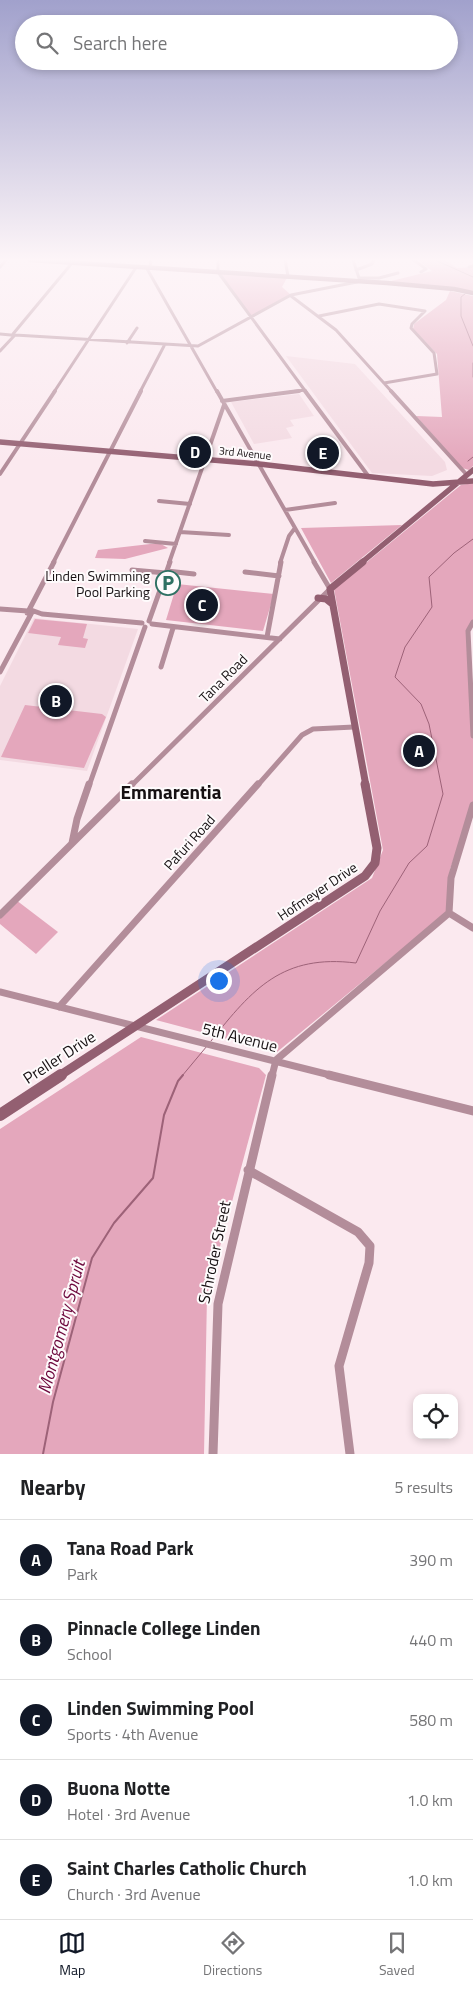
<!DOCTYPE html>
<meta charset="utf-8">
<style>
:root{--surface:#fff;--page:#f6f6f6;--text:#202124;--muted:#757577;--line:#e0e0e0;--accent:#111827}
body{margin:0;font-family:"Titillium Web",sans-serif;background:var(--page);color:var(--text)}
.controls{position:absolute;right:15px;bottom:15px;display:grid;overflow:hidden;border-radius:10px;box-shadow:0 2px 8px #0003}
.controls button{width:45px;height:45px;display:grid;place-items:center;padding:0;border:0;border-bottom:1px solid var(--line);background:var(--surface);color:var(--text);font:25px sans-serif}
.you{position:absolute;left:218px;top:980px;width:18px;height:18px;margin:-12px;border:4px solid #fff;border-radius:50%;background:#1a73e8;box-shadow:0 0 0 8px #1a73e833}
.badge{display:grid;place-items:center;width:32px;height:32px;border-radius:50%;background:var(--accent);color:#fff;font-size:16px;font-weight:700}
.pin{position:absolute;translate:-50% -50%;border:2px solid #fff;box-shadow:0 1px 5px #0006}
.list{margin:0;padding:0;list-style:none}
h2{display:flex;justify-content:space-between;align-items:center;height:65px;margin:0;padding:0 20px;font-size:21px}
h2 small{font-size:16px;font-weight:400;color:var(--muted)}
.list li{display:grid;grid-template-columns:32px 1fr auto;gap:15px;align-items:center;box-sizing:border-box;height:80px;padding:0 20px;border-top:1px solid var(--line)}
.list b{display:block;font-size:19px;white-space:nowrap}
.list p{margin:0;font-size:16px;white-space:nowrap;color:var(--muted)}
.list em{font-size:16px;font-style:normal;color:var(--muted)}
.icon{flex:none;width:28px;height:28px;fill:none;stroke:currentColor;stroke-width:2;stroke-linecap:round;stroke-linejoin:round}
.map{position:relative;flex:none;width:473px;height:1454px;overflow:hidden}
.search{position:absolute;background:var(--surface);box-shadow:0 2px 8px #0003;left:15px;right:15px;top:15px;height:55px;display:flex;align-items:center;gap:12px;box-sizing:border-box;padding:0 18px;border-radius:28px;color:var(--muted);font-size:19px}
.sheet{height:465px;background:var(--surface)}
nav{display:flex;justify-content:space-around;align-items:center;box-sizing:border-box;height:70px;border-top:1px solid var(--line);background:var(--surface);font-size:14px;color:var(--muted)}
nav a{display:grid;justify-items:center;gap:2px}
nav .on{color:var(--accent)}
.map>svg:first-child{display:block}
.built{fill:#f3dae2}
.green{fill:#e4a7bc}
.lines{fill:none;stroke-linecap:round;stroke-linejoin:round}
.stream-far1{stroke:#9d6278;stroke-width:1}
.stream{stroke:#9d6278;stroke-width:2}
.street-far4{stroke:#b38d9a;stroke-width:3}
.street-far3{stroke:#b38d9a;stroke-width:4}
.street-far2{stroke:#b38d9a;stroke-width:5}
.street-far1{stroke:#b38d9a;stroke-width:7}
.street{stroke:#b38d9a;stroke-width:9}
.secondary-far4{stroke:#935f71;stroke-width:4.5}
.secondary-far3{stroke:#935f71;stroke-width:5.5}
.secondary-far2{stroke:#935f71;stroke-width:7}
.secondary-far1{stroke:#935f71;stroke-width:9}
.secondary{stroke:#935f71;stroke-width:12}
.labels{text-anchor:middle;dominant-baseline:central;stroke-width:4;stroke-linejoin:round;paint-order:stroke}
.far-street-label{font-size:11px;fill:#161012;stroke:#fefbfc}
.poi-label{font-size:14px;fill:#161012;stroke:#fefbfc;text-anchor:end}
.street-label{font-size:14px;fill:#161012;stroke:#fefbfc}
.near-street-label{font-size:16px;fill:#161012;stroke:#fefbfc}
.near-water-label{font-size:18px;font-style:italic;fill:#6d083d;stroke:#fefbfc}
.district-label{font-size:19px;font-weight:bold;fill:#161012;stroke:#fefbfc}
</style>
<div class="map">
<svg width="473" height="1454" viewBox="0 0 473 1454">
<rect width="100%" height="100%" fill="#fbe9ef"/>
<path class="built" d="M286,356l69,8 90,98 2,8 -15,6 -60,-3z
M299,394l15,22 -24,4 4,6 -8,2 6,10 -38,6 -23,-42z
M34,618l104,11 -51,142 -87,-11v-74z"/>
<path class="green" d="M418,260h27l12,8 16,-1v24l-86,-9 45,-11z
M218,272l70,4 -6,11 9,8 -39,22z
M450,291l23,5v170l-4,4 -7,-2 -46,-52 26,1 -5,-63 -24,-25 1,-5 32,-24z
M473,483v141l-4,6 4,64v114l-23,61 -3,43 -170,140 -121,-32 216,-142 11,-28 -49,-261 127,-104z
M402,525l-71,58 -30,-55z
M150,544h11l7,4 -43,11 -30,-1 3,-8z
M177,584l97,10 -11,37 -97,-11z
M35,619l52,5 -4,14 5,1 -3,9 -27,-3 3,-8 -33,-4z
M25,705l77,9 4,3 -22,51 -83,-11z
M16,900l42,32 -22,22 -36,-30v-8z
M141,1037l118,31 7,7 -59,220 -3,159h-204v-325z"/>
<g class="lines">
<path class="stream-far1" d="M435,260l38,17
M465,294l-4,3v19l12,30
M473,363v14
M468,461l5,-4
M211,1041c42,-53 72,-87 145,-78l24,-52 29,-48 18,-17 16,-52 -14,-70 -8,-20 -26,-27 10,-30 27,-40 -3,-30 25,-24 19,-14
M182,1076l25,-30"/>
<path class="stream" d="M43,1454l10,-52 39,-144 22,-35 39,-45 11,-63 14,-34 5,-6"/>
<path class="street-far4" d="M218,260v12l88,120
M285,260l3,16
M353,260l7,21 -3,1
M414,260l12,9 -5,3
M0,267l6,-7
M146,267l71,125
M150,267l1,-7
M469,267l4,-1
M356,270l16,-6 2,-4
M359,278h20l19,-5
M291,296l45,34 56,62
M319,316l60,-12 46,7 -13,13 -1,4 23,25 3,21 -53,9
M0,334l11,1
M13,334l59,-71
M15,335l183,11 93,-51 66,-13
M127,343l10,-15
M0,351l14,-15
M54,392l83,-126
M140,392l24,-46
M290,392l15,-2"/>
<path class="street-far3" d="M217,391l98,172
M305,391l64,86
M391,391l76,84
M222,401l77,-10
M0,474l55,-83
M159,501l31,3
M285,510l50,-7
M180,532l49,3
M145,541l31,3
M53,563l88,-172
M169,563l55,-158
M280,563l9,-27 6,-8"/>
<path class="street-far2" d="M132,570l34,3
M167,571l27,3
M245,572l34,4
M0,609l28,2
M29,610l25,-48
M33,612l-6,1 4,-3 11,4 100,9
M149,621l21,-59
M473,622l-5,9 5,105
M152,624l128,15
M267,637l14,-75
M161,667l12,-39
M0,672l31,-58
M89,786l56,-159
M131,786l199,-197 -16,-27
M257,786l45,-51 11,-6 41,-2"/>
<path class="street-far1" d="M72,843l5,-24 12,-35
M449,913l24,15
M0,915l132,-131
M0,992l334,84
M59,1007l199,-223
M272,1076l4,-16 173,-147 2,-35 22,-73"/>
<path class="street" d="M329,1075l144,36
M248,1170l110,62 12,14 -1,17 -30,103 11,88
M213,1454l5,-150 54,-229"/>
<path class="secondary-far4" d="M30,260l357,23 67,6 19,4"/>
<path class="secondary-far3" d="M0,442l259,22 174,20 40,-3
M361,563l112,-93"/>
<path class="secondary-far2" d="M363,562l-33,27 36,197
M318,598l8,1 5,4"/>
<path class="secondary-far1" d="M59,1076l306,-200 10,-13 2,-15 -12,-64"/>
<path class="secondary" d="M0,1115l61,-40"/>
</g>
<linearGradient id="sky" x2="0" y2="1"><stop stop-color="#a1a1cc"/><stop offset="0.56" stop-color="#fdf5f8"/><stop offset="1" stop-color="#fdf5f8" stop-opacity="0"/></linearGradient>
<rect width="473" height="464" fill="url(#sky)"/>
<defs>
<symbol id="parking-ring" viewBox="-11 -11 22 22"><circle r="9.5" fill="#fefbfc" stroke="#2e7163" stroke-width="1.5"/><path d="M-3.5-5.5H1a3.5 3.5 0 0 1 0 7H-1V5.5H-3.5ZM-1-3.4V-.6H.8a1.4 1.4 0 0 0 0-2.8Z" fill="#2e7163"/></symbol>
</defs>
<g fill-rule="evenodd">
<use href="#parking-ring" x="154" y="569" width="28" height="28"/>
</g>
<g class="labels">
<g class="far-street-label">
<text transform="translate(245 453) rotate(6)">3rd Avenue</text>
</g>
<g class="poi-label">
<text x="150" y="575">Linden Swimming<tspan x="150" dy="16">Pool Parking</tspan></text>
</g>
<g class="street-label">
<text transform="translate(223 678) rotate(-45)">Tana Road</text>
<text transform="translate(189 842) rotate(-48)">Pafuri Road</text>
<text transform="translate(317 891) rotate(-34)">Hofmeyer Drive</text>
</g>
<g class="near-street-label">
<text transform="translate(240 1037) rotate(14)">5th Avenue</text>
<text transform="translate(59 1057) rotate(-33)">Preller Drive</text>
<text transform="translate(214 1252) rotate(-78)">Schroder Street</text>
</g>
<g class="near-water-label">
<text transform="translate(61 1327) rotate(-75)">Montgomery Spruit</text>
</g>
<g class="district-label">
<text x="171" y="791">Emmarentia</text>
</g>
</g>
</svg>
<div class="controls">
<button><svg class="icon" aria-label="locate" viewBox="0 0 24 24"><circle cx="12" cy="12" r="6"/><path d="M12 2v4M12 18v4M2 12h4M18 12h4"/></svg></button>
</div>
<div class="you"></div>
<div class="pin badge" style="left:419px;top:751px">A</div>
<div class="pin badge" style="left:56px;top:701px">B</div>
<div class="pin badge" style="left:202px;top:605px">C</div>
<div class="pin badge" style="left:195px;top:452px">D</div>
<div class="pin badge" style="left:323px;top:453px">E</div>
<div class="search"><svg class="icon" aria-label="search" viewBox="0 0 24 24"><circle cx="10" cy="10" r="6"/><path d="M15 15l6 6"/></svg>Search here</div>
</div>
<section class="sheet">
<h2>Nearby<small>5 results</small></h2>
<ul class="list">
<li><span class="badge">A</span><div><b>Tana Road Park</b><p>Park</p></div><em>390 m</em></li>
<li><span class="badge">B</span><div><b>Pinnacle College Linden</b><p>School</p></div><em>440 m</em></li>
<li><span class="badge">C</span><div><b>Linden Swimming Pool</b><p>Sports · 4th Avenue</p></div><em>580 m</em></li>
<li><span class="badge">D</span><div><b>Buona Notte</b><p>Hotel · 3rd Avenue</p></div><em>1.0 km</em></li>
<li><span class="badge">E</span><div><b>Saint Charles Catholic Church</b><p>Church · 3rd Avenue</p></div><em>1.0 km</em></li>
</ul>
</section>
<nav>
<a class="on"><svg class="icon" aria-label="map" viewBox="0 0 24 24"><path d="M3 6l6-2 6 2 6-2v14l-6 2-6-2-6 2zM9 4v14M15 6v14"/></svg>Map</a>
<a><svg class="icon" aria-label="directions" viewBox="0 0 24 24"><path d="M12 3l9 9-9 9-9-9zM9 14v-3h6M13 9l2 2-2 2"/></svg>Directions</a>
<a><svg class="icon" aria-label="saved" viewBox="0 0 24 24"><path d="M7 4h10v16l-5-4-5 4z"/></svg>Saved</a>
</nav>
